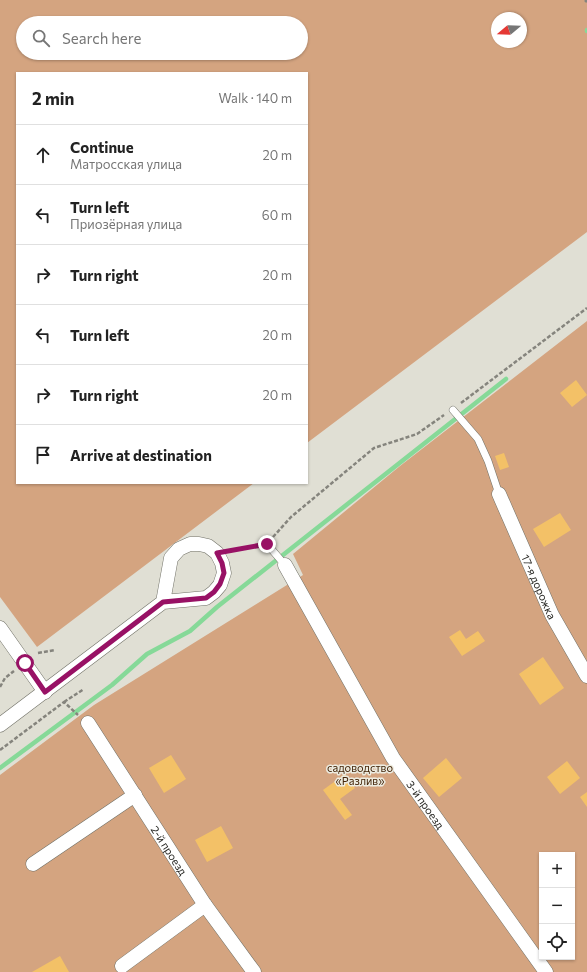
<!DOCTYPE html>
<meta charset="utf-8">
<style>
:root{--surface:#fff;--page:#f2f2f2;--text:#222;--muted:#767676;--line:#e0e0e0}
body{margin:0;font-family:Commissioner,sans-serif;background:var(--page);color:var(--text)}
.controls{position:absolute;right:12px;bottom:12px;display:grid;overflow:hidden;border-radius:0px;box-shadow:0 1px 3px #0004}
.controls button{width:36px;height:36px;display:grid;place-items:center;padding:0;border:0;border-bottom:1px solid var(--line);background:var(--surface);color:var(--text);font:20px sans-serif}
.compass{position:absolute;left:491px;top:12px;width:36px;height:36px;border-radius:50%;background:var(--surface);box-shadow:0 1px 3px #0004;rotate:251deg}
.stop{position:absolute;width:12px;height:12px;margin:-9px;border:3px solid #981165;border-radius:50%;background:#fff}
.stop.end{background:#981165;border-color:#fff;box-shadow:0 1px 4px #0008}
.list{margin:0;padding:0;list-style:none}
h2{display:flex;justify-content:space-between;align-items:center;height:52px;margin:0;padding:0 16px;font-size:17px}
h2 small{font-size:13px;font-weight:400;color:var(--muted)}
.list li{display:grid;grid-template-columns:26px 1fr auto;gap:12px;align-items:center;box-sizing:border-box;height:60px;padding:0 16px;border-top:1px solid var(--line)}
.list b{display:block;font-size:15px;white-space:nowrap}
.list p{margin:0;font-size:13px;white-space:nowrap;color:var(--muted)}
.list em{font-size:13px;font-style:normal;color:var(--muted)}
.icon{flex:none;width:22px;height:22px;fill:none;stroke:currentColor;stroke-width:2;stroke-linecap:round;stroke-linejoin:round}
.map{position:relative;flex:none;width:587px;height:972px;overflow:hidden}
.search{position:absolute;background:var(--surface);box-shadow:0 1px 3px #0004;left:16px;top:16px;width:292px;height:44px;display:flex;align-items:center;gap:10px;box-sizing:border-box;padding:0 14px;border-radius:22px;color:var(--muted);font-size:15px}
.panel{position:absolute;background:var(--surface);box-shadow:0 1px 3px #0004;left:16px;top:72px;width:292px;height:412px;border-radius:0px}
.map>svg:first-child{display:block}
.green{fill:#d4a480;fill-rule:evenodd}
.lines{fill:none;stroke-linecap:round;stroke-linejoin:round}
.stream{stroke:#86d998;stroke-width:4.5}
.building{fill:#f3c167}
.lane-casing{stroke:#717167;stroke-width:8}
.street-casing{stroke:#717167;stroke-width:15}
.path{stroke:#85847d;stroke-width:2.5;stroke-dasharray:4 2;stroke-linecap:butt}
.lane{stroke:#fff;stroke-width:7}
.street{stroke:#fff;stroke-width:14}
.route{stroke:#981165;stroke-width:5}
.labels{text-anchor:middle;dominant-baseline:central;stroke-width:3;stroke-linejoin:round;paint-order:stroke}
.street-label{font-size:11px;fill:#262622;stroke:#edece1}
.park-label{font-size:11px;fill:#422307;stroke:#edece1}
</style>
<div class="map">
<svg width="587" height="972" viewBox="0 0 587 972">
<rect width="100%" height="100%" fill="#e0dfd4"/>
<path class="green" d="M0,0h587v232l-280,211v-370h-290v410h237l-217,164 -37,-50zM497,18h24v24h-24zM23,23h278v30h-278z
M587,321v651h-587v-197l94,-70 209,-130 -10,-21 107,-88zM542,855h30v102h-30z"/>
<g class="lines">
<path class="stream" d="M587,30v1
M0,768l112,-83 35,-31 43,-23 27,-24 289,-228"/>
</g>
<path class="building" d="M576,380l11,15 -15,12 -12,-14z
M504,453l5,14 -9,3 -5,-14z
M560,513l11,17 -27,17 -11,-18z
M460,630l6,9 12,-8 7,10 -23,15 -13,-19z
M543,657l21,31 -24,17 -21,-31z
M171,755l15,24 -22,14 -15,-25z
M446,758l16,20 -23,19 -16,-19z
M567,761l13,17 -20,16 -13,-17z
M345,774l10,14 -15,11 12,16 -7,5 -22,-30z
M587,792v15l-7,-10z
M221,826l12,22 -26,14 -12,-22z
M60,956l9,16h-37z"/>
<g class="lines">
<defs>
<path id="lane" d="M453,410l25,29 10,22 11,33
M267,544l18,21"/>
<g id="street">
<path id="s1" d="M499,494l53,121 35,61"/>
<path id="s2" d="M285,565l108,193 153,214"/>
<path d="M0,628l45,64"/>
<path id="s3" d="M88,723l117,182 49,67"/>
<path d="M0,725l163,-123 43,-4 8,-6 6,-7 4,-12 -2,-10 -5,-10 -9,-7 -9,-2h-9l-11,5 -8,9 -8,44"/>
<path d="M33,864l102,-69"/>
<path d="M122,966l83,-61"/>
</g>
</defs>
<use href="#lane" class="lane-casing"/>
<use href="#street" class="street-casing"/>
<path class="path" d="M585,0l2,2
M461,403l126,-95
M273,537l18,-20 83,-69 43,-14 27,-19
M231,551l26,-5
M38,653l17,-3
M0,687l5,-9 9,-7
M64,702l20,-13
M0,750l64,-48 14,13"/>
<use href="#lane" class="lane"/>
<use href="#street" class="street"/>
</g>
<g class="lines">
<path class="route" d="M25,663l20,29 118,-90 43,-4 8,-6 6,-8 4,-11 -2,-10 -5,-10 50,-9"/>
</g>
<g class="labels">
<g class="street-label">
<text stroke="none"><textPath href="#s1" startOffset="101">17-я дорожка</textPath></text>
<text stroke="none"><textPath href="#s2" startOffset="278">3-й проезд</textPath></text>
<text stroke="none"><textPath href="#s3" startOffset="151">2-й проезд</textPath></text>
</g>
<g class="park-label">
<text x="360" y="767">садоводство<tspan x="360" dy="13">«Разлив»</tspan></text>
</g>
</g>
</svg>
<div class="controls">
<button>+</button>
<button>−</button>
<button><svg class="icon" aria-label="locate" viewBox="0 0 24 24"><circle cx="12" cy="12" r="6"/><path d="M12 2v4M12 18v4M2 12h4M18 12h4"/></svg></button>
</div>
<svg class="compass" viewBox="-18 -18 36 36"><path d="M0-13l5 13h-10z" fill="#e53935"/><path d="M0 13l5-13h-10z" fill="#767676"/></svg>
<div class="stop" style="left:25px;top:663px"></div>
<div class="stop end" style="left:267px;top:544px"></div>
<div class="search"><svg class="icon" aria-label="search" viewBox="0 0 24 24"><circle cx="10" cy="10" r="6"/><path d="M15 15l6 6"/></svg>Search here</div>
<section class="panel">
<h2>2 min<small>Walk · 140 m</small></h2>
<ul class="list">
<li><svg class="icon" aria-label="ahead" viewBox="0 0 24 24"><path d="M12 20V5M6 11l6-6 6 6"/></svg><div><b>Continue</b><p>Матросская улица</p></div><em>20 m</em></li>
<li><svg class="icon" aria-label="left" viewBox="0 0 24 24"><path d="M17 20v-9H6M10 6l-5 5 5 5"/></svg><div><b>Turn left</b><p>Приозёрная улица</p></div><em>60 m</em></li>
<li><svg class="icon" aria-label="right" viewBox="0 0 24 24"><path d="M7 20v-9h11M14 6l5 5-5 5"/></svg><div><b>Turn right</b></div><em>20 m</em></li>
<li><svg class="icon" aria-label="left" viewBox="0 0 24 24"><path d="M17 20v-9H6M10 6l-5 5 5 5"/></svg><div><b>Turn left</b></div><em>20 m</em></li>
<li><svg class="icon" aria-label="right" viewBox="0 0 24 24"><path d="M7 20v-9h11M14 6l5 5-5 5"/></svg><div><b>Turn right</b></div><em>20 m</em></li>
<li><svg class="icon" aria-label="arrive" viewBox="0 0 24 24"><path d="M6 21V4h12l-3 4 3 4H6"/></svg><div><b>Arrive at destination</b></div></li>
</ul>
</section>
</div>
